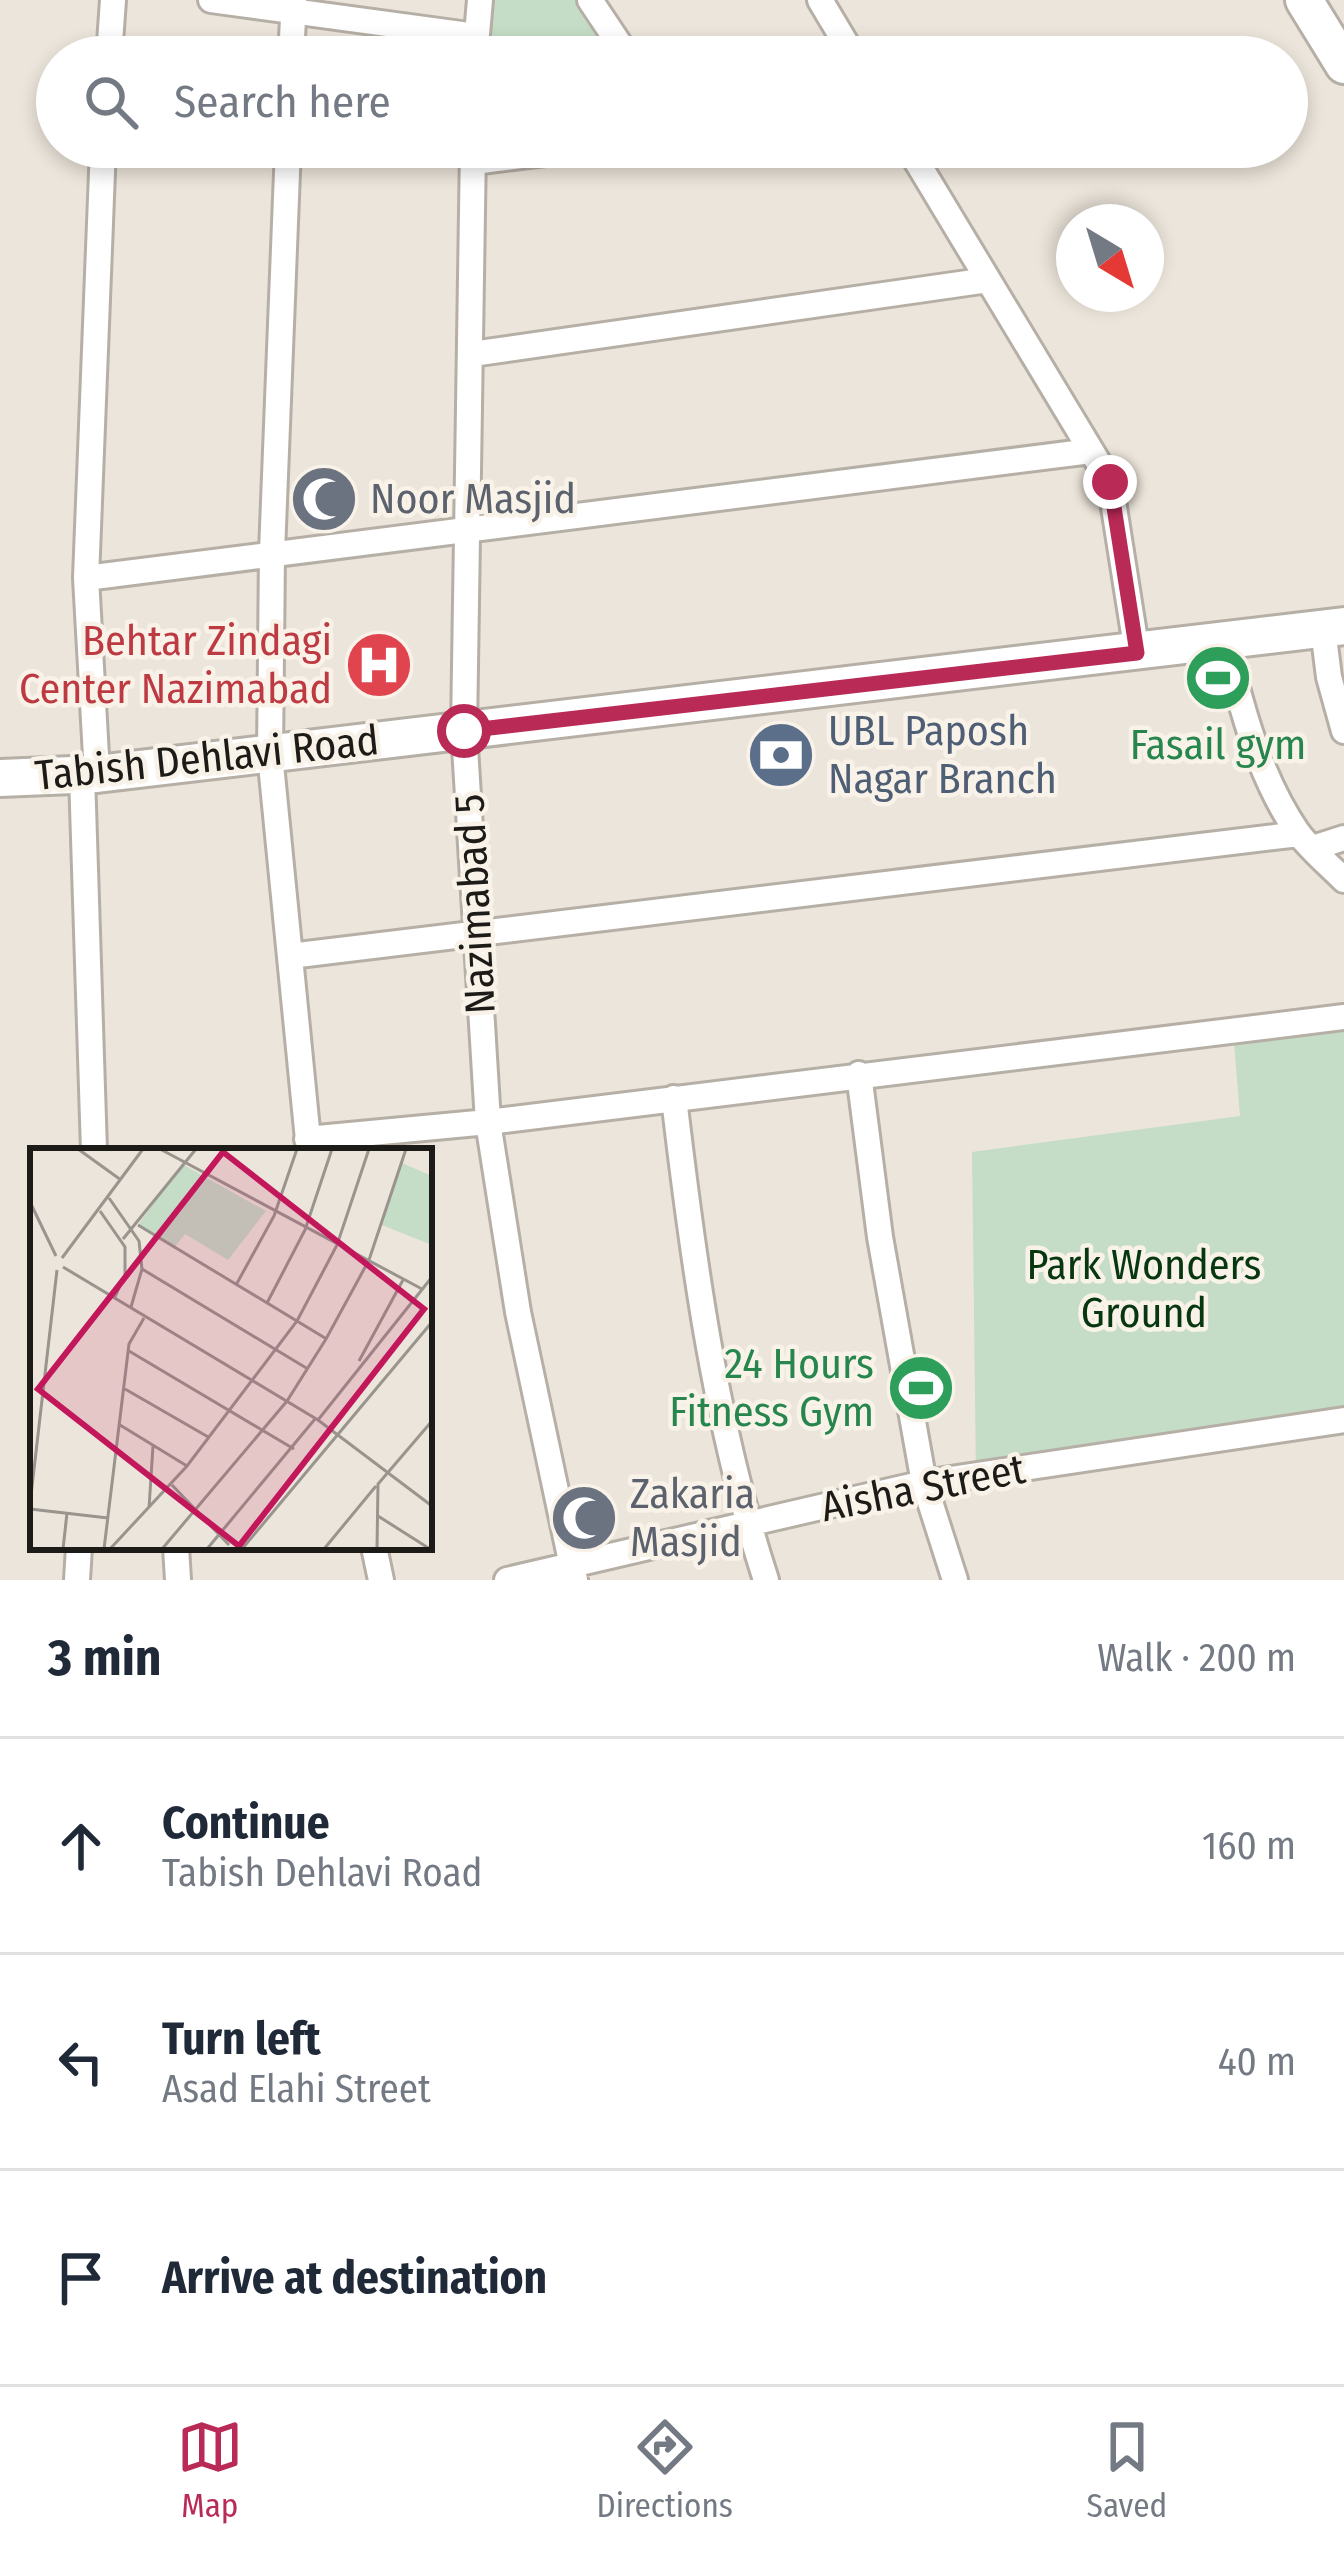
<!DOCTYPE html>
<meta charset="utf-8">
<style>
:root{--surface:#fff;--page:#f6f6f7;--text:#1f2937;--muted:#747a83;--line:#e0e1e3;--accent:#ba2a57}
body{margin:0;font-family:"Fira Sans Condensed",sans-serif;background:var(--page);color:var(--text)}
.compass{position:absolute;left:1056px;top:204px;width:108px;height:108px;border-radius:50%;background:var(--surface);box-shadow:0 6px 18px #0003;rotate:142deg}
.stop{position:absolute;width:36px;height:36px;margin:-27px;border:9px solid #ba2a57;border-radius:50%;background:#fff}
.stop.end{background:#ba2a57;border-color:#fff;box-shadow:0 3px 12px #0008}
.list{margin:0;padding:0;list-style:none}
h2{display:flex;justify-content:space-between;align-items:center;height:156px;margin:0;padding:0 48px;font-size:51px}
h2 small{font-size:39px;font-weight:400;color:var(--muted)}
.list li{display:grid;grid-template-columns:78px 1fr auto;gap:36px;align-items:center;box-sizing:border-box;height:216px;padding:0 48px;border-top:3px solid var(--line)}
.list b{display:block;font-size:45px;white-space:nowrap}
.list p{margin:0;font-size:39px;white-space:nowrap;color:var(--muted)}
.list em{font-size:39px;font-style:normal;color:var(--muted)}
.icon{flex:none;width:66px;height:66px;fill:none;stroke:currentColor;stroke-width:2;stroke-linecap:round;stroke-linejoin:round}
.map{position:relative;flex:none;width:1344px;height:1580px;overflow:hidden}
.search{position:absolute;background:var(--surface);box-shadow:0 6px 18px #0003;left:36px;right:36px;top:36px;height:132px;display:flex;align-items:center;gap:30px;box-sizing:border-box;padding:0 42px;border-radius:66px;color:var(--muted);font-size:45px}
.sheet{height:804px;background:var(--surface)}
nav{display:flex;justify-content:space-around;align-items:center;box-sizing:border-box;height:168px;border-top:3px solid var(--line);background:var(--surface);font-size:33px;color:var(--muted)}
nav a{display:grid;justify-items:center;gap:6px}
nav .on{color:var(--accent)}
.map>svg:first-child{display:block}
.green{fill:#c5dcc6}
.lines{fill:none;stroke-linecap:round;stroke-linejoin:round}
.street-casing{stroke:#b6afa6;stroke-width:30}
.secondary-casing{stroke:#b6afa6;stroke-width:42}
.street{stroke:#fff;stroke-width:24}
.secondary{stroke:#fff;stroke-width:36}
.route{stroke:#ba2a57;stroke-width:15}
.labels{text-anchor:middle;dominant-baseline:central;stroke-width:9;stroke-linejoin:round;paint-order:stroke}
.worship-label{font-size:42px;fill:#5b616d;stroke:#f9f2e8;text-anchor:start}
.health-label{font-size:42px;fill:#be3a42;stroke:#f9f2e8;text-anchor:end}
.service-label{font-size:42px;fill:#4e5e75;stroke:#f9f2e8;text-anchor:start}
.leisure-label{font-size:42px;fill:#27864d;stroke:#f9f2e8}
.street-label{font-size:42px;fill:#1d1b17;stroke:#f9f2e8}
.park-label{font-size:42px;fill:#073710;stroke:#f9f2e8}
.inset-road{fill:none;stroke:#99948d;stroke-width:3}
.view{fill:#c2185b;fill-opacity:0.15;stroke:#c2185b;stroke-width:6}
.inset-edge{fill:none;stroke:#1d1b17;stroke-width:6}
</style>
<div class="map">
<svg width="1344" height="1580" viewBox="0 0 1344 1580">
<rect width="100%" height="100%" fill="#ece5db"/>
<path class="green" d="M480,0h110l38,57h-153z
M1344,1017v403l-368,55 -4,-323 268,-36 -7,-86z"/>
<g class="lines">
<defs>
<path id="street" d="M211,0l265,36
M590,0l38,57
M820,0l34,57
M109,57l4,-57
M291,57l3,-57
M475,57l5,-57
M288,147l-16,405 -2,202 39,396
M473,147l-9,584 24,391 30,190 57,268
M908,147l202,335 27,171
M473,162l121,-15
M472,354l516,-74
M86,578l1005,-127
M1323,629l6,48 15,54
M1225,642c16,64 34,135 73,191 13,17 31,32 46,47
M97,774l-11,-196 17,-431
M82,775l12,376
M1313,848l31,-10
M290,956l1009,-122
M859,1074l21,163 44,246 31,97
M674,1098c19,162 41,326 92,482
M307,1139l181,-17 856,-105
M176,1547l2,33
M374,1547l7,33
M77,1580l2,-33
M507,1580l417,-97 420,-63"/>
<path id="secondary" d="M1304,0l40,65
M0,778l97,-4 1247,-148"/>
</defs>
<use href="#street" class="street-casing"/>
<use href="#secondary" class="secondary-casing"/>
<use href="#street" class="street"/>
<use href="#secondary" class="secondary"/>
</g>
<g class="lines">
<path class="route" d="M464,731l673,-78 -27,-171"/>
</g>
<defs>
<symbol id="mosque-disc" viewBox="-11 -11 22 22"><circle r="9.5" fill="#6b7280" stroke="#f9f2e8"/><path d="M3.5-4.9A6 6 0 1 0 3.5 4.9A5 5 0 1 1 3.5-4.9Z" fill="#fff"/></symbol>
<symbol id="hospital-disc" viewBox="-11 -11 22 22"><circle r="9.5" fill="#e0444e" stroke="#f9f2e8"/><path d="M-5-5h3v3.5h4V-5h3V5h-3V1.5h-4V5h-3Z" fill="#fff"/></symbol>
<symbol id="stadium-disc" viewBox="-11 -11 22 22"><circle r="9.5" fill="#2e9e5b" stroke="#f9f2e8"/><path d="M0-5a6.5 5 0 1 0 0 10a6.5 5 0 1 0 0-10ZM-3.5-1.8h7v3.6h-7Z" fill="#fff"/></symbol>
<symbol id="bank-disc" viewBox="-11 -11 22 22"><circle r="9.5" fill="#5c6f8a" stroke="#f9f2e8"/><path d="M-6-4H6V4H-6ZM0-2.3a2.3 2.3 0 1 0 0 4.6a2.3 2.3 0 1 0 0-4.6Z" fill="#fff"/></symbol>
</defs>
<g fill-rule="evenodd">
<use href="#mosque-disc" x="286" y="461" width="76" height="76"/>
<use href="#hospital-disc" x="341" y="627" width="76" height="76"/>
<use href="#stadium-disc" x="1180" y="640" width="76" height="76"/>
<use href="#bank-disc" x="743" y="717" width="76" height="76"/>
<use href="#stadium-disc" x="883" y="1350" width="76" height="76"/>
<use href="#mosque-disc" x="546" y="1480" width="76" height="76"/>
</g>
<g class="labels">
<g class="worship-label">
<text x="370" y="499">Noor Masjid</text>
<text x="630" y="1494">Zakaria<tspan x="630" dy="48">Masjid</tspan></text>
</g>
<g class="health-label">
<text x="332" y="641">Behtar Zindagi<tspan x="332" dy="48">Center Nazimabad</tspan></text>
</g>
<g class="service-label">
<text x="828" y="731">UBL Paposh<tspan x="828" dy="48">Nagar Branch</tspan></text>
</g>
<g class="leisure-label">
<text x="1218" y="745">Fasail gym</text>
<text x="874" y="1364" text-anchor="end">24 Hours<tspan x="874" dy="48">Fitness Gym</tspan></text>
</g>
<g class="street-label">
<text transform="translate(207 758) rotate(-6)">Tabish Dehlavi Road</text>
<text transform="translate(475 904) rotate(-93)">Nazimabad 5</text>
<text transform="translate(923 1488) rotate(-11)">Aisha Street</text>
</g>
<g class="park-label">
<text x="1144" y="1265">Park Wonders<tspan x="1144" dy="48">Ground</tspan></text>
</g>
</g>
<g transform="translate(30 1148)">
<rect width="402" height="402" fill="#ece5db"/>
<path d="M372,15l30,13v69l-50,-20zM152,16l84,47 -38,49 -43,-26 -10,13 -37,-22z" fill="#c5dcc6"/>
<path class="inset-road" d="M48,1l43,31M130,1l262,140M79,50l30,43 3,28 -11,38M0,54l26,54M70,63l25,36v28l-10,22M108,77l187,113M93,91l73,-90M32,110l81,-109M33,119l255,153 114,86M112,121l166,100M206,137l38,-69 23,-67M237,155l38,-73 27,-81M99,203l165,98M329,213l44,-81M95,241l85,49M288,272l114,-143M90,277l67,41M142,337l57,60M0,356l27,-234M119,360l4,-62M0,361l78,9M348,368l52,33M33,401l4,-36M74,401l25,-205 15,-26M80,401l77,-83 110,-145 40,-76 32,-96M132,401l125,-148 39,-62 43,-79 37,-111M177,401l108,-130M212,401l190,-227M294,401l52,-63M347,401l1,-65 54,-63"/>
<path class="view" d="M193,4l201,157 -185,237 -201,-157z"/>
<rect width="402" height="402" class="inset-edge"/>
</g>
</svg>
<svg class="compass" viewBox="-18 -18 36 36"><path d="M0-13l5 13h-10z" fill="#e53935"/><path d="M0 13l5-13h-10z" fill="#747a83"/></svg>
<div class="stop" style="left:464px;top:731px"></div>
<div class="stop end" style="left:1110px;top:482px"></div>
<div class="search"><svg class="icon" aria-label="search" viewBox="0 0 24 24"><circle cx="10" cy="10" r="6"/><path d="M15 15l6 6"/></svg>Search here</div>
</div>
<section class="sheet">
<h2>3 min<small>Walk · 200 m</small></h2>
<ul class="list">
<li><svg class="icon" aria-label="ahead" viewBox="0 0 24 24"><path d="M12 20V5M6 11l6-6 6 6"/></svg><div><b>Continue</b><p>Tabish Dehlavi Road</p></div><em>160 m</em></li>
<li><svg class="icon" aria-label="left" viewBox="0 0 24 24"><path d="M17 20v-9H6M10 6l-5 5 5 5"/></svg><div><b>Turn left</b><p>Asad Elahi Street</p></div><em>40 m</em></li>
<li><svg class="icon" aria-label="arrive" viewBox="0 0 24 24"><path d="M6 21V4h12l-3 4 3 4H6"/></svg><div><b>Arrive at destination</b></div></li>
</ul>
</section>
<nav>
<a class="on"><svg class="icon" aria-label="map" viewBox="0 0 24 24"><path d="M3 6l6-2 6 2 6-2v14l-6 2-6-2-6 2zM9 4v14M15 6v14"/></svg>Map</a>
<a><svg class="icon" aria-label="directions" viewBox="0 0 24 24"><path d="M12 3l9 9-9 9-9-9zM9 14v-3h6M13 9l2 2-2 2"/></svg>Directions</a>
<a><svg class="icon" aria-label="saved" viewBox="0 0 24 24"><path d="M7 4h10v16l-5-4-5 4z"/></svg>Saved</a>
</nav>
